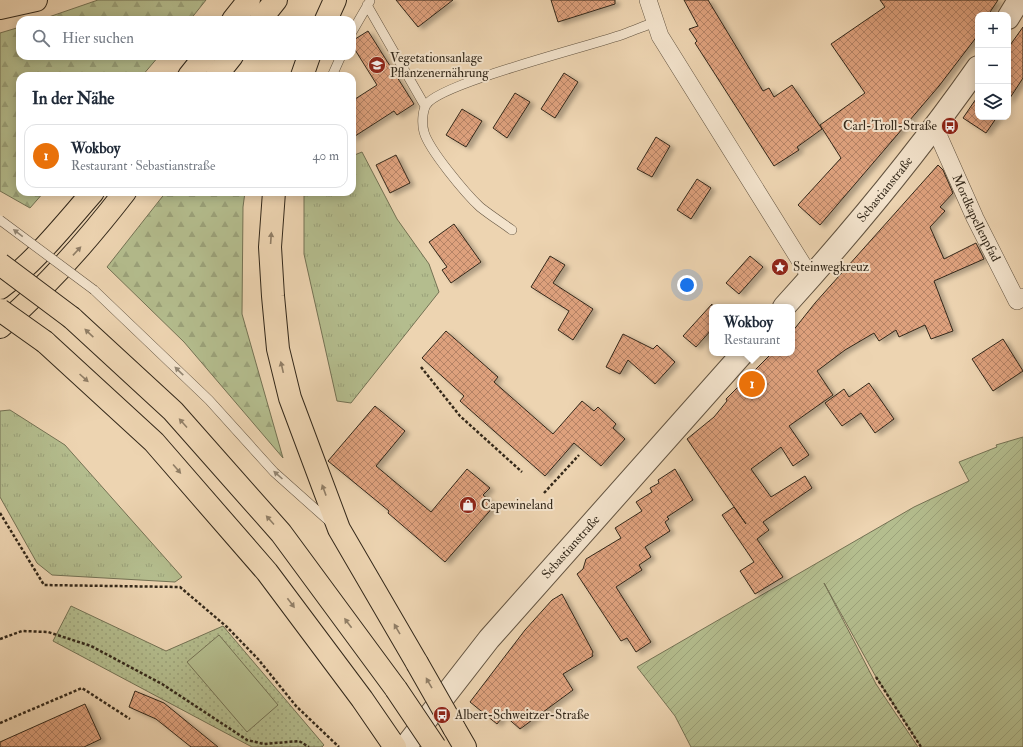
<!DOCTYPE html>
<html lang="de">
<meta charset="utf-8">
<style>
:root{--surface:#fff;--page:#f6f6f7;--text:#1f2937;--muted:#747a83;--line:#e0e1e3;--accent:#8f2418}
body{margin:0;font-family:"IM FELL Double Pica",serif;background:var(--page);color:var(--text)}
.controls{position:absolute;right:12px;top:12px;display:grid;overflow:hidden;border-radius:8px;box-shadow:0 2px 10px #0003}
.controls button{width:36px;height:36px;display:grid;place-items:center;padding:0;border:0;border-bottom:1px solid var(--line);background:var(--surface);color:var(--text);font:20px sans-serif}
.you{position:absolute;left:687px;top:285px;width:14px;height:14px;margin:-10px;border:3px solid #fff;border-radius:50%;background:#1a73e8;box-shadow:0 0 0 6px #1a73e833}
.badge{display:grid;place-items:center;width:26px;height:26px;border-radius:50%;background:var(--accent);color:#fff;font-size:13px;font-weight:700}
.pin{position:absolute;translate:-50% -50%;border:2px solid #fff;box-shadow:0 1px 4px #0006}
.popup{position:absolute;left:709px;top:304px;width:86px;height:52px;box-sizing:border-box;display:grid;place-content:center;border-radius:8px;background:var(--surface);filter:drop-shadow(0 1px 3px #0005);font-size:13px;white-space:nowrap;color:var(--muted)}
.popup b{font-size:15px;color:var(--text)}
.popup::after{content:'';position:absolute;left:50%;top:100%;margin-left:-8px;border:8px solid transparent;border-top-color:var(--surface)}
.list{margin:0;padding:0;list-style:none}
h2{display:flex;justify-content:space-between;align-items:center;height:52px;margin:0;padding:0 16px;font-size:17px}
h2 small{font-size:13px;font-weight:400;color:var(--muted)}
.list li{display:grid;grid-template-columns:26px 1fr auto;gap:12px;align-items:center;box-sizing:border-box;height:64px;margin:0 8px 8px;padding:0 8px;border:1px solid var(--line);border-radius:12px}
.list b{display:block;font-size:15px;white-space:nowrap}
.list p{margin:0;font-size:13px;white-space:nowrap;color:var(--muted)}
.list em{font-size:13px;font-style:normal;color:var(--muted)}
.icon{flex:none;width:22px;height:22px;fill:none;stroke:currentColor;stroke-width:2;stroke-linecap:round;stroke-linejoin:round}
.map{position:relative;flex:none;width:1023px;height:747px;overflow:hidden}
.search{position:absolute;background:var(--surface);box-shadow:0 2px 10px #0003;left:16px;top:16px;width:340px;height:44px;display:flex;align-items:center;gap:10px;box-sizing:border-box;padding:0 14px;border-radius:12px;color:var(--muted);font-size:15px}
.panel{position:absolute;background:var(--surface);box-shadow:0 2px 10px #0003;left:16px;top:72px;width:340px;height:124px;border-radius:12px}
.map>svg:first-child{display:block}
.grass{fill:url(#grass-tufts);stroke:#747254}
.forest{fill:url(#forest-firs);stroke:#747254}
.park{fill:url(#park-dots);stroke:#747254}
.garden{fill:url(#garden-furrows);stroke:#747254}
.pitch{fill:#b4bd8e;stroke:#747254}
.building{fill:url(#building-cross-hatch);stroke:#33281a;filter:url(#shadow)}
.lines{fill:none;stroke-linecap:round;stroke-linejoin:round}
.service-casing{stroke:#625340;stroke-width:10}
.minor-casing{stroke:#625340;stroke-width:18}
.tertiary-casing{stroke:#625340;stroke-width:24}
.trunk-casing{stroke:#33281a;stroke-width:24}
.motorway-casing{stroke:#33281a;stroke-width:24}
.path{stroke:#33281a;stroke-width:2.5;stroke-dasharray:3 2;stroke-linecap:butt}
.service{stroke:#f3e3cc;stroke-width:9}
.minor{stroke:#f3e3cc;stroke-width:17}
.tertiary{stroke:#f3e3cc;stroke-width:22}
.trunk{stroke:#edd4b1;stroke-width:22}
.motorway{stroke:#edd4b1;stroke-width:22}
.service-bridge-casing{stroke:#625340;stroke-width:10;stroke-linecap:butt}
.motorway-bridge-casing{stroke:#33281a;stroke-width:24;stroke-linecap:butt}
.service-bridge{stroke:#f3e3cc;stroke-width:9}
.motorway-bridge{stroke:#edd4b1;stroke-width:22}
.oneway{fill:#938673}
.oneway2{fill:#907e66}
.labels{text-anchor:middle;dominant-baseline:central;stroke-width:4;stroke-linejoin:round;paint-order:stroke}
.poi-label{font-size:13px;fill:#33281a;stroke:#f3e3cc;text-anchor:start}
.street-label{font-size:13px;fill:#33281a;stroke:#f3e3cc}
</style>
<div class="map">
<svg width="1023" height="747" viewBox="0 0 1023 747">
<defs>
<pattern id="grass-tufts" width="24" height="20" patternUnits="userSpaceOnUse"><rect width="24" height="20" fill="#b4bd8e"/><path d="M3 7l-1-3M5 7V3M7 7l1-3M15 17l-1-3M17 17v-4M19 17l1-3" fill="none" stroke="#9ba27a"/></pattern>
<pattern id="forest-firs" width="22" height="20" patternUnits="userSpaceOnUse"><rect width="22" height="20" fill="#b4bd8e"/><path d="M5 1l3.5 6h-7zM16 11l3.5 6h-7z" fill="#9ba27a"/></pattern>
<pattern id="park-dots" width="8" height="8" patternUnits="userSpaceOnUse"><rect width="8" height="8" fill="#b4bd8e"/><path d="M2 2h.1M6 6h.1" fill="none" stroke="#9ba27a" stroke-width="1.8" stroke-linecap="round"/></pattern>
<pattern id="garden-furrows" width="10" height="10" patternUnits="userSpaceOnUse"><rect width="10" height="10" fill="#b4bd8e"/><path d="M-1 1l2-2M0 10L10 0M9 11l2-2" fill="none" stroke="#9ba27a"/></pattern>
<pattern id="building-cross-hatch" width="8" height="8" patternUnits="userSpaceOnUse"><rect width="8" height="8" fill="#dea17d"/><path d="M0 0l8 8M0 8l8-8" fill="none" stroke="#b58366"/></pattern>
<filter id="shadow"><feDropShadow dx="4.5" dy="2.5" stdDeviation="2" flood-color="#0004"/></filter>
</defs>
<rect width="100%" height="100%" fill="#edd4b1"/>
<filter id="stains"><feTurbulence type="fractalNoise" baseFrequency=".005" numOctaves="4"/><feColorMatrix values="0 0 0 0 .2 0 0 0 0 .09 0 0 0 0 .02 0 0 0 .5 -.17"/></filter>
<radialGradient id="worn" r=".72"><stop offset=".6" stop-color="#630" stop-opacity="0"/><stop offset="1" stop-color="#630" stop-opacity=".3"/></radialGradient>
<path class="grass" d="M362,152l35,67 32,45 10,28 -88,111 -14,-2 -33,-147v-62h48v-36z
M10,410l55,35 117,132 -7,5 -123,-7 -15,-12 -37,-66v-86z"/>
<path class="forest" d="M98,0h108l-16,20h-150z
M20,27v29h139l-17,20h-122v116h24l-14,16 -30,-17v-158z
M166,192h79l-2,15 -1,107 41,144 -99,-116 -77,-75z"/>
<path class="park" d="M71,606l95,45 57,-25 101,119 -2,2h-70l-199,-106z"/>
<path class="garden" d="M1023,437v310h-102l-45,-70 -52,-94 52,101 42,63h-227l-16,-31 -38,-49 277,-160 55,-26 -10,-19 38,-15 -1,-2z"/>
<path class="pitch" d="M219,635l59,70 -31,27 -60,-70z"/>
<path class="building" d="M396,0h57l-35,27z
M551,0h64v4l-57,18z
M684,0h24l55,91 6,-3 5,9 18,-12 30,44 -25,18 2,3 -25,16 -79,-123 2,-2 -8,-12 9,-3z
M880,0h118l-10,15h-10v20l-39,51 -119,139 -22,-20 43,-47 -21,-33 45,-32 -34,-49 54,-37z
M1023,27v51l-15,23v-53z
M368,31l46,73 -17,11 -3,-4 -42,27v-37l25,-16 -25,-40v-4z
M564,73l14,9 -23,36 -14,-9z
M515,93l15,9 -23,36 -14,-10z
M978,96v21h19l-11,16 -23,-15z
M462,109l20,12 -16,26 -20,-12z
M656,137l14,9 -18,31 -15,-8z
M396,155l14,28 -20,10 -14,-28z
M938,165l5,5 10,23 -13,14 5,4 -15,16 14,32 32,-16 8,16 -50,22 19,50 -22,8 -6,-14 -26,12 -3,-7 -17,11 -5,-8 -29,17 -28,21 16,24 -44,31 20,29 -16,11 -12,-19 -30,22 20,28 34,-21 7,12 -49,34 6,8 -12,9 26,38 -28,17 -15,-23 14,-9 -32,-47 12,-8 12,17 -59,-85 27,-22 13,-16 -1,-2 46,-46h20v-21l23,-29z
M697,179l14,9 -20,31 -14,-9z
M454,224l27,38 -30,21 -9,-13 5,-3 -18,-25z
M550,256l15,9 -12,18 40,26 -20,31 -15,-10 11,-19 -38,-24z
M750,256l13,11 -24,27 -13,-11z
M712,304v25l-16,18 -13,-11z
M446,331l52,46 -4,5 59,52 29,-33 12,10 4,-4 18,17 -3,4 12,11 -24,27 -27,-23 -29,33 -85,-75 4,-5 -42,-38z
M623,334l30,15 4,-4 18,17 -20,22 -27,-24 -8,14 -14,-7z
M1003,339l20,32 -30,20 -21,-32z
M869,383l25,36 -19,14 -14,-20 -19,13 -17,-23 19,-14 5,8z
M375,406l30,25 -29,35 55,46 36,-43 23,19 -7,7 12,10 -50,57 -57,-49 1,-2 -61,-50z
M675,469l18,31 -26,17 2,2 -4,3 5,9 -25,16 6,10 -12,8 3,5 -26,17 35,55 -15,10 -9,-14 -6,3 -44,-67 6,-5 3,-10 35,-21 -6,-10 27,-17 -6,-9 16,-10 -2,-4 9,-5 -1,-3z
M562,594l31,58 -1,2 1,2 -30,18 10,16 -53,39 -16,-14 -7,9 -27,-22 55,-72 27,-30z
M135,691l29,12 54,44h-27l-35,-28 -27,-12z
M85,704l16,35 -17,8h-84v-5z"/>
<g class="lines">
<defs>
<path id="service" d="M367,5l58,101
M352,32l18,-31
M332,76l9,-20
M512,230c-11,-8 -22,-15 -32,-23 -14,-13 -51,-57 -56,-75 -2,-7 -2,-20 2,-27 14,-22 165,-59 198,-71 10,-4 21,-8 31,-12
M94,290l115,110 65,72 56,50"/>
<g id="minor">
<path d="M648,0l12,36 151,242"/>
<path id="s1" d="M935,128l40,90 42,83 6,-4"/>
</g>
<g id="tertiary">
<path d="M1008,18l11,-18"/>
<path id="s2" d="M784,307c69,-76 135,-156 194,-240"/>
<path id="s3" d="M405,747l84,-108 254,-286"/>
</g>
<path id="trunk" d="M0,8l36,-8
M260,20l16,-20
M216,76l16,-20
M0,327c47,-40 87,-86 125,-135"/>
<path id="motorway" d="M233,20l16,-20
M326,20l9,-20
M189,76l16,-20
M302,76l7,-20
M274,192l-4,55 3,49 5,53 12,49 49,131 78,134
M0,288c35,-26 64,-63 93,-96
M72,318l101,93 108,122 115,156
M45,342l109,100 113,130 95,127 33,48
M454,728l11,19"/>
</defs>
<use href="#service" class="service-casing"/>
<use href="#minor" class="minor-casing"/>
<use href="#tertiary" class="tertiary-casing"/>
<use href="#trunk" class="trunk-casing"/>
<use href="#motorway" class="motorway-casing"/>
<path class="path" d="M421,367l39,49 62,56
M544,493l35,-38
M0,513l44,72 136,2 47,40 31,32 38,47 43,41
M0,639l22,-8 26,1 43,14 71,38 85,56 17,4 35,-3 10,6
M876,677l45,70
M0,723l82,-35 48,31"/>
<use href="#service" class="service"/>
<use href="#minor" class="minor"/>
<use href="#tertiary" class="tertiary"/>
<use href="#trunk" class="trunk"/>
<use href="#motorway" class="motorway"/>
<defs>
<path id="service-bridge" d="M0,220l94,70"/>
<path id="motorway-bridge" d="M0,264l72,54
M0,310l45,32
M417,663l37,65
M396,689l39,58"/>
</defs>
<use href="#service-bridge" class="service-bridge-casing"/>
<use href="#motorway-bridge" class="motorway-bridge-casing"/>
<use href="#service-bridge" class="service-bridge"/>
<use href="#motorway-bridge" class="motorway-bridge"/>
</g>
<defs><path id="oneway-solid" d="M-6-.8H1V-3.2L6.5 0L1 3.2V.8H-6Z"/></defs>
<g class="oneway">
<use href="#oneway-solid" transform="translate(18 233) rotate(-143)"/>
<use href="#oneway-solid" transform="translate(179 371) rotate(-136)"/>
<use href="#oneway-solid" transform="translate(278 475) rotate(-138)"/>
</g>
<g class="oneway2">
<use href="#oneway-solid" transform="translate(271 238) rotate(-86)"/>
<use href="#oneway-solid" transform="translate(77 251) rotate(-47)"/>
<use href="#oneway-solid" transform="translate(89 333) rotate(-137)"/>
<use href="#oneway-solid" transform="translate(282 367) rotate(-103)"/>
<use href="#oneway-solid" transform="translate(84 378) rotate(42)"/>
<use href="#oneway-solid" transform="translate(183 423) rotate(-132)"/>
<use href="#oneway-solid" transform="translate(177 469) rotate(49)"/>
<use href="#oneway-solid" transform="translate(324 490) rotate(-110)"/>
<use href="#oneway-solid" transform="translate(270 520) rotate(-132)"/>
<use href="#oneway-solid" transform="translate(291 603) rotate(53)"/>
<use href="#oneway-solid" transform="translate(348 623) rotate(-127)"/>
<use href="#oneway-solid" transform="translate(397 629) rotate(-120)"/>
<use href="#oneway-solid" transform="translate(429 683) rotate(-120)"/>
</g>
<defs>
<symbol id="university-disc" viewBox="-11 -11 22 22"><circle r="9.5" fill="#8f2418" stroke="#f3e3cc"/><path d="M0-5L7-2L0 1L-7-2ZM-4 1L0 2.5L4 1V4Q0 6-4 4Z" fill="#fff"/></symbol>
<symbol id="bus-disc" viewBox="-11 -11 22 22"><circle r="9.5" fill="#8f2418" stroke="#f3e3cc"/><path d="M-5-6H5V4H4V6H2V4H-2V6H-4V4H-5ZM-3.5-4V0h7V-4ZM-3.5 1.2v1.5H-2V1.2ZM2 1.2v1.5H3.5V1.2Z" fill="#fff"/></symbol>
<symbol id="sight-disc" viewBox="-11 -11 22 22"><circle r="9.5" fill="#8f2418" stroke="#f3e3cc"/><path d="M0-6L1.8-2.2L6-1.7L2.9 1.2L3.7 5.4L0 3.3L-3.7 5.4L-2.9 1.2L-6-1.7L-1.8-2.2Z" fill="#fff"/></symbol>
<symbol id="shop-disc" viewBox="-11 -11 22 22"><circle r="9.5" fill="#8f2418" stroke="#f3e3cc"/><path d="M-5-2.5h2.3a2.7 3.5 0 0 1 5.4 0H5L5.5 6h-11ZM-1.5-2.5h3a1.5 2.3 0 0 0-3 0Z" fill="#fff"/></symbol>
</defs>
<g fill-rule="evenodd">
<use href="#university-disc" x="367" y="55" width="20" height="20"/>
<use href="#bus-disc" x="940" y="116" width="20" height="20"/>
<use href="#sight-disc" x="770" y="257" width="20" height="20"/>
<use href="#shop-disc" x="458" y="495" width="20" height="20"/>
<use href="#bus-disc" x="432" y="705" width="20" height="20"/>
</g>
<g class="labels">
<g class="poi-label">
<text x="390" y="58">Vegetationsanlage<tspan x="390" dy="15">Pflanzenernährung</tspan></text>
<text x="937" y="126" text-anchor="end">Carl-Troll-Straße</text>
<text x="793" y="267">Steinwegkreuz</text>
<text x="481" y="505">Capewineland</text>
<text x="455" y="715">Albert-Schweitzer-Straße</text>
</g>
<g class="street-label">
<text stroke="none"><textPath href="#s2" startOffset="155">Sebastianstraße</textPath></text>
<text stroke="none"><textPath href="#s1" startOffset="99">Mordkapellenpfad</textPath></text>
<text stroke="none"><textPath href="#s3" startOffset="260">Sebastianstraße</textPath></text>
</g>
</g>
<rect width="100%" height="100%" filter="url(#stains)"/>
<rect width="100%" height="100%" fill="url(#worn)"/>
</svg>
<div class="controls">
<button>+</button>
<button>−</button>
<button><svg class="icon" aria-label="layers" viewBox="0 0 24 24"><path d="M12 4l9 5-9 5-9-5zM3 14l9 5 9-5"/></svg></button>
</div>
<div class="you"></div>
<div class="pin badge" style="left:752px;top:384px;background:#e8710a">1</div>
<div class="popup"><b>Wokboy</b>Restaurant</div>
<div class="search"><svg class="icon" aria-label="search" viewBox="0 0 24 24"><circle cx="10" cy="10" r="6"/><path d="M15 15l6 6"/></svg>Hier suchen</div>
<section class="panel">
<h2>In der Nähe<small></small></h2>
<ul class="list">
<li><span class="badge" style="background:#e8710a">1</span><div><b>Wokboy</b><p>Restaurant · Sebastianstraße</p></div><em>40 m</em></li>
</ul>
</section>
</div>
